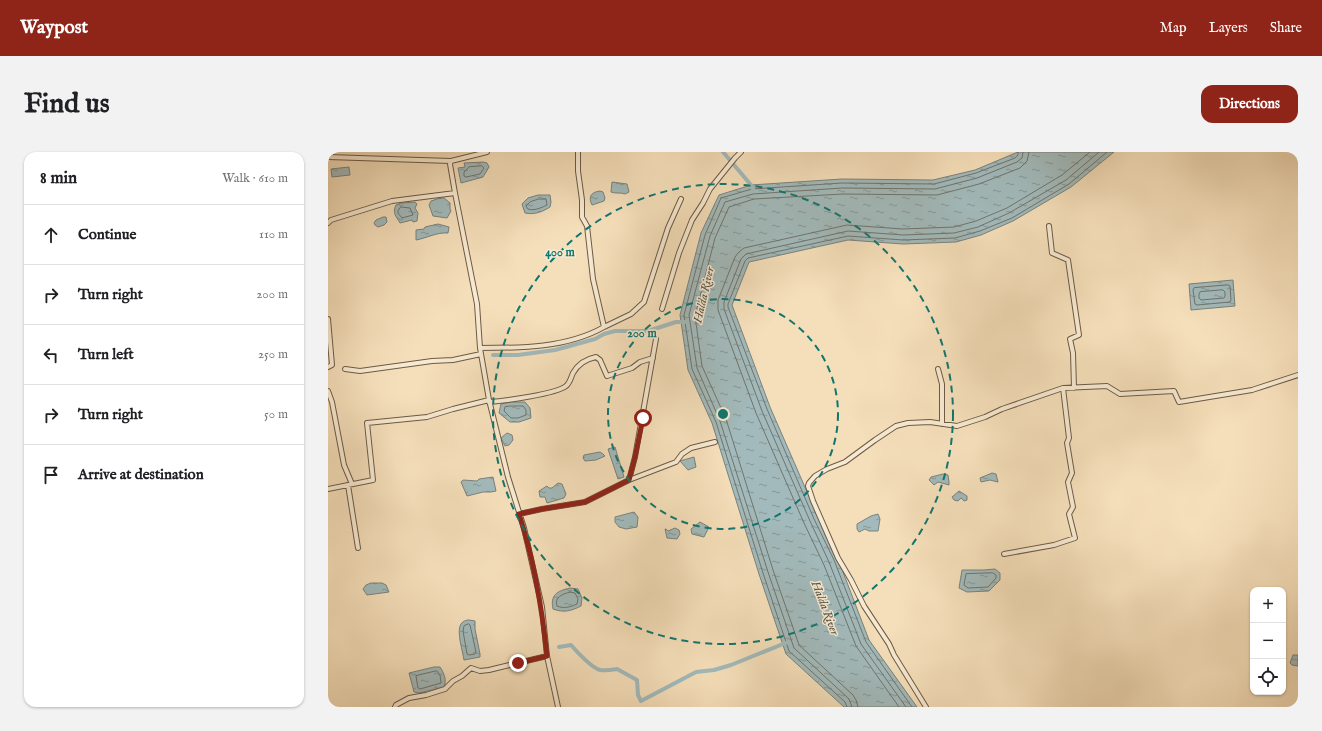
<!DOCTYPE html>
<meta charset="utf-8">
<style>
:root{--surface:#fff;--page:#f2f2f2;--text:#202124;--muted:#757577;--line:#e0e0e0;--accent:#8f2418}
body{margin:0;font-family:"IM FELL English",serif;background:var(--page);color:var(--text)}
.controls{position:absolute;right:12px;bottom:12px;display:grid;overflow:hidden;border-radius:8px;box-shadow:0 1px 3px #0004}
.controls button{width:36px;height:36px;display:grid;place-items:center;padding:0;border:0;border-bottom:1px solid var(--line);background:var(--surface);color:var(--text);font:20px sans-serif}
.stop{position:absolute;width:12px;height:12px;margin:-9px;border:3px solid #8f2418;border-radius:50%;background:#fff}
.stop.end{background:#8f2418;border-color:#fff;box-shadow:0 1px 4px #0008}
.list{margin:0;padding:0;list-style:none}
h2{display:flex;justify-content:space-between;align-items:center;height:52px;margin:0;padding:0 16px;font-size:17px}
h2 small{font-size:13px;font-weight:400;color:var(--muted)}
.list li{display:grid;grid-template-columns:26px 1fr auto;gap:12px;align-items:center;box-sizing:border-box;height:60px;padding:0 16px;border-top:1px solid var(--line)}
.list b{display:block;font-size:15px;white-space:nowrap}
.list em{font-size:13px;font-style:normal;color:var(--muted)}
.icon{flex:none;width:22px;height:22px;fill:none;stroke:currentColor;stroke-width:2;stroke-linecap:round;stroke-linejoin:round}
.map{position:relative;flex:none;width:970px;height:555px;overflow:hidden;border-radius:12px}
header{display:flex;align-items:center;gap:24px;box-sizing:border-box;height:56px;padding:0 20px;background:var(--accent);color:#fff}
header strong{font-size:19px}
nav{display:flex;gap:22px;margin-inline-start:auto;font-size:14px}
.intro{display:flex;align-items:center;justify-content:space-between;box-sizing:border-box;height:96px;padding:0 24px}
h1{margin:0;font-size:28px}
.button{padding:10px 18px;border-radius:12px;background:var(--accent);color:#fff;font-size:14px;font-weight:700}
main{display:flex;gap:24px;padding:0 24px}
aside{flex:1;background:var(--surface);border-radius:12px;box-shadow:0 1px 3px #0004}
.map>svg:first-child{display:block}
.water{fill:url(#water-ripples);stroke:#7a827d}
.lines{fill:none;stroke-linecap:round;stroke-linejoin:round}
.shore{stroke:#70746d;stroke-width:1}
.canal{stroke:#a2babb;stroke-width:4}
.minor-casing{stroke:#6c5b46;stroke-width:6}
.minor{stroke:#f8ead2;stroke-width:4}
.route{stroke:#8f2418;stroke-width:5}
.ring{fill:none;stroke:#0f766e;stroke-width:2;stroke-dasharray:7 5}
.labels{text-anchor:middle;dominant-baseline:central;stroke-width:3;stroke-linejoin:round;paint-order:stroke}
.water-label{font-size:12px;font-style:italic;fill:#575246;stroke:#f8ead2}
.centre{fill:#0f766e;stroke:#f8ead2;stroke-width:2}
.ring-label{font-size:12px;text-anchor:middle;font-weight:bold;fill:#0f766e;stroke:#f8ead2;stroke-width:3;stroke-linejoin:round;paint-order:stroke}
</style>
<header>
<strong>Waypost</strong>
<nav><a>Map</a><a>Layers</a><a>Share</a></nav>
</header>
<div class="intro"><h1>Find us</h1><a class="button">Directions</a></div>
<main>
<aside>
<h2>8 min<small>Walk · 610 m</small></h2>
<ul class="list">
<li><svg class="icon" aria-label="ahead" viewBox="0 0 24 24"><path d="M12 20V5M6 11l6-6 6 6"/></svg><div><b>Continue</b></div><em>110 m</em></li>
<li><svg class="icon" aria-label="right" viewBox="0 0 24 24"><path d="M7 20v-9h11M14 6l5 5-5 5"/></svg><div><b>Turn right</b></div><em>200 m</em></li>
<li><svg class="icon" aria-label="left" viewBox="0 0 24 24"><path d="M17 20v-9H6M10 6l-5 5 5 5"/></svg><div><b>Turn left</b></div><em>250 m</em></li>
<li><svg class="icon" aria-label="right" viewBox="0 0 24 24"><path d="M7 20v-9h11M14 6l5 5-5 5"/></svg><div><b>Turn right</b></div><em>50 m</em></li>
<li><svg class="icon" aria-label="arrive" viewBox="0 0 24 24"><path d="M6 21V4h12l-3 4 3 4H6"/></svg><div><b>Arrive at destination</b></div></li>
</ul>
</aside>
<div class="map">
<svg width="970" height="555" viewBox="0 0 970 555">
<defs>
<pattern id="water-ripples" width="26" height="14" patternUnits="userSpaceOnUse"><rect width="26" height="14" fill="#a2babb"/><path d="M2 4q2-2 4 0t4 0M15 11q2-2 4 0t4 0" fill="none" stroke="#859897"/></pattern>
</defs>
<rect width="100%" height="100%" fill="#f5dfba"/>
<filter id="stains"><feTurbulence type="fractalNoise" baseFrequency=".005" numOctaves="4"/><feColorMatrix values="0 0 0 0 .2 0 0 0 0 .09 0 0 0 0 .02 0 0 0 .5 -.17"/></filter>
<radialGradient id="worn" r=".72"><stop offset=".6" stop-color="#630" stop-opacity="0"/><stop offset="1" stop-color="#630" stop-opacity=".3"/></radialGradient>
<path class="water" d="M690,0h96l-43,35 -58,34 -32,14 -25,7 -53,2 -55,-4 -99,22 -17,43 38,102 48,110 20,42 31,81 48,67h-73l-58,-53 -27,-80 -47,-151 -24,-53 -8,-55 21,-82 18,-38 32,-10 91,-6 91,1 42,-10z
M155,10l4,1 2,4 -6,10 -22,6 -3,-15 7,-1 -1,-4z
M21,15l1,8 -18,2 -1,-8z
M284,30l15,2 2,8 -4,2c-5,-2 -9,0 -14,-2z
M272,39l3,1 2,6 -1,3 -12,4c-4,-8 -1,-13 8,-14z
M210,43h12l1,7 -1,5c-8,5 -16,8 -25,6l-3,-9 6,-6z
M112,46h4l6,5v6l1,2 -4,7 -14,-2 -4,-11 2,-4z
M87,50l2,2 -2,4 3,5 -1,8 -4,1 -1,-2 -12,3c-4,-7 -8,-10 -4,-18 6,-3 13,-2 19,-3z
M55,65h3l1,5 -3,3 -6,2 -3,-2 -1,-2 2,-3z
M110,72l11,3 -1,6c-11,-1 -21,5 -32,7v-10l8,-1 1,-2z
M905,128l2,26 -44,4 -2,-26z
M183,250h14l5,6 1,10 -12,4h-9l-11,-9 2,-9z
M179,281l5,2 1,5 -4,5 -4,1 -4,-8z
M287,295l9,30 -6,2 -10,-30z
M272,300l3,2 2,2 -9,4 -11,1 -2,-3 1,-3z
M366,305l2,10 -8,3 -8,-9z
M664,321l4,1 2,8 -8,-2 -9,2 -1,-4z
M615,322l5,1 1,7v3l-11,-3 -4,3 -5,-5 2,-3z
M165,325l3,14 -5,1h-8l-16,4 -6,-14 2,-2 14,1 2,-2z
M230,331l4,1 4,10 -2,4 -17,5 -2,-6h-5l-1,-6 8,-5 2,2h3z
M631,339l8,5v4l-3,1 -3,-3 -3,3 -4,-1 -2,-3z
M306,360l4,5 -1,10 -11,2 -7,-2 -4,-5v-5z
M550,362l2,5 -2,12h-9l-4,-2 -6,3 -2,-3v-5l14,-8z
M372,370l9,5 -5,10 -12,-3 -1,-5z
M347,376l4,2 1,4 -3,5 -10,-1 -2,-9h1l2,2z
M667,417l5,4v7l-11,11 -22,1 -8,-4 3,-18h22z
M43,431h11l4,2 3,7 -22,3 -4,-6 3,-4z
M242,436l8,1 4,9 -1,8c-10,5 -17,7 -28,3 -3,-14 4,-18 17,-21z
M141,468l6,1v8l5,25v3l-16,3c-1,-8 -8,-29 -3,-36 2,-3 5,-4 8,-4z
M965,503h5v11l-6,-1 -2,-2z
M106,515h6c4,6 7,13 4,20l-25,6 -5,-1 -5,-19z"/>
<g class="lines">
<path class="shore" d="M154,14l2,2 -4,6 -14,3 -2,-1v-4l5,-5z
M211,47h7l1,6c-6,3 -13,6 -19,4l-2,-3 4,-4z
M73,55l9,1 3,7 -11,3 -4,-5v-2z
M900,133l2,1 1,14 -1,2 -33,3 -2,-1 -2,-14 1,-2z
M895,138l2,2v4l-1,2 -23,2 -2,-2v-4l1,-2z
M183,254h12l3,4v5l-8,3h-7l-7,-7 1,-4z
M665,421l3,2v3l-8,9 -20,1 -4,-3 2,-11z
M242,440l5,1 3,6 -1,5c-7,3 -13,5 -20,2 -3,-9 6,-12 13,-14z
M141,472l1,1 6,27 -1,2 -6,1 -2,-1 -4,-23 1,-5z
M109,519l3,4 1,8 -21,6 -2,-1 -2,-12z
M519,555l-2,-5 -56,-51 -26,-78 -47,-151 -24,-53 -8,-54 21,-80 16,-37 31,-9 90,-6 92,1 42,-11 39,-15 3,-3v-3
M524,555l-3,-8 -55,-51 -26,-76 -48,-151 -23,-53 -8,-53 21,-79 15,-34 28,-8 89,-6 93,1 42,-11 40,-16 5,-4 1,-6
M530,555l-2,-7 -3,-5 -54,-50 -26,-75 -47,-151 -24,-53 -7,-50 20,-78 14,-31 25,-8 89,-5 94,1 42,-11 41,-16 7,-7 2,-9
M571,555l-43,-61 -32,-81 -20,-42 -48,-110 -38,-103v-10l17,-43 4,-5 5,-4 103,-23 56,4 51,-2 22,-6 31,-13 55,-33 28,-23
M578,555l-45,-63 -32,-82 -19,-41 -48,-110 -38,-102v-7l17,-43 5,-5 102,-23 55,4 51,-2 24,-6 31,-14 57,-33 33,-28
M584,555l-46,-65 -32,-82 -20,-41 -47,-110 -39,-102v-3l17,-43 3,-3 100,-22 55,4 52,-2 25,-7 32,-13 57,-34 38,-32"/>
<path class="canal" d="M395,0l28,33 2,4
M165,203h25l37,-5 40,-11 9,-5 11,-3h33l28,-9h10
M231,495l12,-2c6,7 21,23 29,25 6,1 11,0 17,-1l20,11 1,15 3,6 55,-29 18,-2 17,-5 57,-23"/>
<defs>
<path id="minor" d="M159,0l-36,9 -1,3 5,29 22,111 3,44 9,52 19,77 16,51 18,79 5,49 11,51
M0,5l123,4
M0,71l3,-3 61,-19 63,-8
M721,74l3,27 16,7 11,75 -9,4 3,14 1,35
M334,157l17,-56 13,-33 11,-17 7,-14 25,-31 6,-6
M0,167l4,46 -4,2
M276,175l27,-13 13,-12 24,-74 13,-29
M152,196c41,0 87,0 124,-21l-11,-48 -6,-53 -5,-9v-17l-4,-29v-19
M17,217l15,2 72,-10 21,-1 28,-6
M610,217l4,15v40
M0,239l4,11 12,63 8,19
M161,250c15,-1 67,-8 77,-16 4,-3 5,-9 7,-13 5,-9 13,-14 23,-16l4,3 7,16 25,-8 8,-6 13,-4
M301,328l47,-18 6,-8 9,-6 24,-6
M20,333l10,63
M0,337l45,-9 -6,-57 60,-6 26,-8 36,-9
M191,362l23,-5 43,-7 44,-22 6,-23 21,-118
M676,402l50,-9 21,-7 -6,-24 4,-7 -5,-25 4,-9 -5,-30 2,-5 -6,-50
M67,555l1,-2 13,-7 17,-3 19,-6 8,-8 9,-5 9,-8 9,3 9,-1 58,-14
M598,555l-32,-52 -5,-11 -25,-38 -13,-26 -13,-22 -25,-57 -5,-15 1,-3 6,-7 12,-7 18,-7 30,-22 21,-14 12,-3 22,-1 27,4 28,-9 17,-8 61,-21 44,-2 13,8 54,-3 5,11 73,-12 46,-15"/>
</defs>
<use href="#minor" class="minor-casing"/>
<use href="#minor" class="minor"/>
</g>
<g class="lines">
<path class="route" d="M190,511l29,-7c-5,-48 -13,-96 -28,-142l23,-5 43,-7 44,-22 6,-23 8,-39"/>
</g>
<g class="ring">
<circle cx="395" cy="262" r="115"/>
<circle cx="395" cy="262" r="230"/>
</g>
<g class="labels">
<g class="water-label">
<text transform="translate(376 143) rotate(-77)">Halda River</text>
<text transform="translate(497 456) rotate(69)">Halda River</text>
</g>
</g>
<circle cx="395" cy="262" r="6" class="centre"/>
<g class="ring-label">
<text x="232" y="104">400 m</text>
<text x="314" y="185">200 m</text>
</g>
<rect width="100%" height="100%" filter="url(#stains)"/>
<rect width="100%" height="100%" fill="url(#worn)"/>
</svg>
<div class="controls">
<button>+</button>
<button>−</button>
<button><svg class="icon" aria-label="locate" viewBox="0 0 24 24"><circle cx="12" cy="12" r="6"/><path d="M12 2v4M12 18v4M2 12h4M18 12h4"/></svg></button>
</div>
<div class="stop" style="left:315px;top:266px"></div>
<div class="stop end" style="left:190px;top:511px"></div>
</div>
</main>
